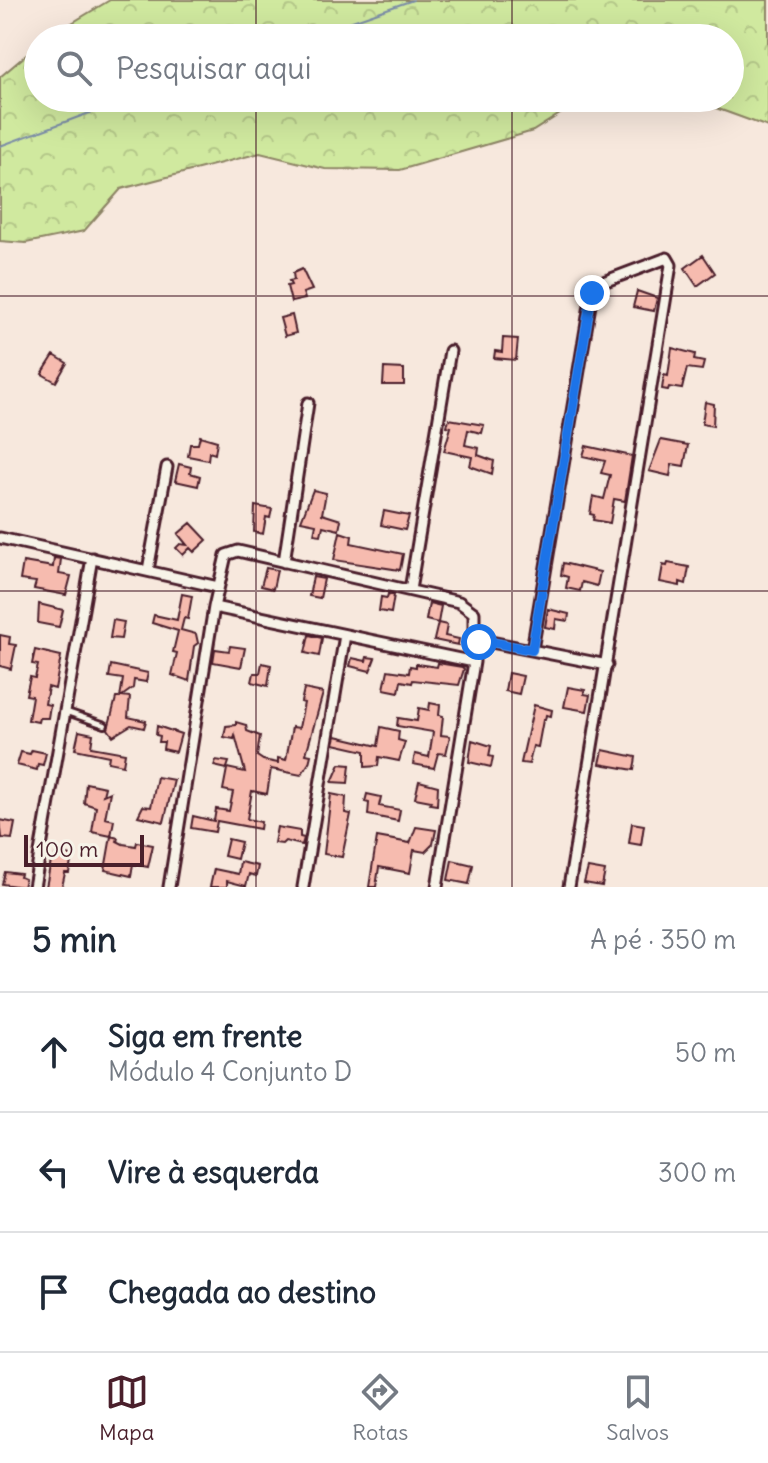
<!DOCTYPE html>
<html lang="pt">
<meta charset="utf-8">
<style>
:root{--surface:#fff;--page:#f2f2f3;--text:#1f2937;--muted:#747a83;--line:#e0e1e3;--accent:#4a1f2b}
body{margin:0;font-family:Delius,sans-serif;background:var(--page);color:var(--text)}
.scale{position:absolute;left:24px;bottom:20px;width:120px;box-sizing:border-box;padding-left:8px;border:4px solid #4a1f2b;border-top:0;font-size:22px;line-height:28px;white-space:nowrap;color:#4a1f2b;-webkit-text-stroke:6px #f7f3e8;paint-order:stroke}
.stop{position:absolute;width:24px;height:24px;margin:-18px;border:6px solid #1a73e8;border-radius:50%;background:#fff}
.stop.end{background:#1a73e8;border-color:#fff;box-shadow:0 2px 8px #0008}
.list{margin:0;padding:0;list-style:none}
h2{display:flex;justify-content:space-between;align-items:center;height:104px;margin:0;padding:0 32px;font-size:34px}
h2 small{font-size:26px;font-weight:400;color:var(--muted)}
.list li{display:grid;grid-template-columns:52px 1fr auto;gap:24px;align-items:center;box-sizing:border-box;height:120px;padding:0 32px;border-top:2px solid var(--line)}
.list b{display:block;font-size:30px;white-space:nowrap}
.list p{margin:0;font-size:26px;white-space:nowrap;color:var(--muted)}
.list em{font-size:26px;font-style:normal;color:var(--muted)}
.icon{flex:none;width:44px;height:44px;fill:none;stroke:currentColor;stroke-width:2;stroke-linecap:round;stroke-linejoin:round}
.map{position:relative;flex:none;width:768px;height:887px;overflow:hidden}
.search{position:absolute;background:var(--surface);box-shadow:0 8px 32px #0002;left:24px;right:24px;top:24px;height:88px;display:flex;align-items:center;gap:20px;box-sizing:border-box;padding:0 28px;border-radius:44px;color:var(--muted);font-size:30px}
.sheet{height:464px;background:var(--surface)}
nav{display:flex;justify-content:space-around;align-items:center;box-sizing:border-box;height:112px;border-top:2px solid var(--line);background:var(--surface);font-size:22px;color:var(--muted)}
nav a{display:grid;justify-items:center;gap:4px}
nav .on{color:var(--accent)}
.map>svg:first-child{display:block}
.forest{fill:url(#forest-crowns);stroke:#8d8465;stroke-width:2}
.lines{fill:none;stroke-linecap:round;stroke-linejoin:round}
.stream{stroke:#7b8da8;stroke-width:2}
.building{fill:#f6bbaf;stroke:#4a1f2b;stroke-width:2}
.service-casing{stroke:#4a1f2b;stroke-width:10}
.minor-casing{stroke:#4a1f2b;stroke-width:15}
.service{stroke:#f7f3e8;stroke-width:4}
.minor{stroke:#f7f3e8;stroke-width:9}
.route{stroke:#1a73e8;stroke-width:10}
.grid{fill:none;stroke:#4a1f2b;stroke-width:2;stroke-opacity:0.55}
</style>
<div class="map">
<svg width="768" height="887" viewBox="0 0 768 887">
<defs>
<pattern id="forest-crowns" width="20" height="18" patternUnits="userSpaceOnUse" patternTransform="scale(2)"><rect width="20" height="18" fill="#d0e99f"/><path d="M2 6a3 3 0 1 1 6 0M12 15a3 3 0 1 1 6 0" fill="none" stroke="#b4c789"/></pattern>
</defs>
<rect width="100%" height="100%" fill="#f7e8dd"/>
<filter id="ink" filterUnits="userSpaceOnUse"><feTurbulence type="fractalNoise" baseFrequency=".0125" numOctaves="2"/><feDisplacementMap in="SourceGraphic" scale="16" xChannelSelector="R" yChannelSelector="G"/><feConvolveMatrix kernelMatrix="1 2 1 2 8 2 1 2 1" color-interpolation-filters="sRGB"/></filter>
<g filter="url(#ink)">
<path class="forest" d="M110,0h658v127l-55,-20 -16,-9h33v-60h-683z
M38,45v53h547l-52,33 -133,39 -75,-1 -65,-16 -139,36 -37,42 -58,12 -26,-2v-164z"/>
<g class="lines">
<path class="stream" d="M303,38l110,-38
M0,146l130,-48"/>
</g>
<path class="building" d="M703,255l12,18 -18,13 -12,-18z
M302,269l10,21 -9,3 2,6 -14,3 -4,-16 4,-1 -2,-4 5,-1 -1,-7z
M637,291l20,7 -3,13 -21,-4z
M292,315l4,18 -11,3 -5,-18z
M503,338l15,1 -2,21 -22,-2 1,-7 7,1z
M672,348l23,6 -1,6 10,2 -2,8 -15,-2 -5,21 -13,-2 -1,3 -6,-1 2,-14 4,1z
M54,355l13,8 -11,19 -14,-8z
M384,368l20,1v16h-21z
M705,402l9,2 -1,22 -11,-2z
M449,419l35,6 -2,8 -14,-3 -3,15 14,3 -1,7 16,6 -2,13 -22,-8 2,-9 -28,-6 7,-24 -4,-1z
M200,436l17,5 -2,13 -6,-2 -1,8 -20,-4 2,-12h8z
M661,440l27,5 -4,21 -12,-2 -2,12 -21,-5z
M586,446l46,10 -7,45 -11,-2 -4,24 -17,-3 1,-5 -4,-1 3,-18 11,3 6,-24 -9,-2 4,-12 -22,-5z
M179,464l12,3 -1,6 10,3 -2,10 -23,-5z
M313,490l13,3 -4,21 19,6 -2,10 -16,-4 -2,9 -7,-1 2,-10 -15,-3z
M255,506l17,3 -2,9 -4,-1 -3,17 -9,-2z
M384,511l25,5 -4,14 -24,-5z
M191,523l16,17 -13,12 -4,-4 -7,7 -7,-7 4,-4 7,1 -9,-11z
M340,532l12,4 -1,7 52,11 -3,16 -66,-10z
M54,558l7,1 -2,15 12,2 -5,19 -32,-6 2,-7 -16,-2 3,-18 30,5z
M563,563l37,9 -3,14 -15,-4 -2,9 -14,-3 2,-11 -7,-2z
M668,563l21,4 -3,17 -6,-2v4l-20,-4 3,-17 4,1z
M266,568l11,2 -4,19 -12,-3z
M313,577l11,2 -4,19 -11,-2z
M182,594l10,2 -4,23 -4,-1 -3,12 15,4 2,9 -4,3 -5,35 -17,-6 5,-22 -4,-1 5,-21 -26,-8 2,-8 23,5z
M388,594l6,1 -3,18 -12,-2 2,-14 6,1z
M429,603l12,3 -3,17 9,2 -2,11 14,3 -1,6 -24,-5 4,-17 -12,-3z
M39,604l24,6 -4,17 -21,-4z
M548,609l21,5 -1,7 -12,-2 -1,10 -10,-2z
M113,620l11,2 -3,17 -11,-1z
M0,635l10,2 -1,7 7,1 -5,24 -11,-3z
M309,635l13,3 -3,18 -14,-3z
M230,646l15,2 -4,19 -28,-5 2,-13 14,2z
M35,650l26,6 -6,33 -7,-2 -3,17 5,1 -2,13h-9l-1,4 -10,-2 4,-24 -6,-1 4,-18 5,1 3,-13 -6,-1z
M367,657l8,1 -5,13 -20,-5 2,-8 14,3z
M262,663l9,2 -3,21 -16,-4 2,-9h6z
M438,663l24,4 2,2 -5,16 -46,-5 -1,3 -11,-2 -2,11 -15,-3 4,-19 21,3 1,-7 6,1v-3l21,3z
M111,665l37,8 -2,9 -12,-2 -1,8 -11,8 8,1 -2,20 18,4 -2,7 -13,-3 -18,11 -5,-7 8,-31h4l3,-19 -14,-2z
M508,673l15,3 -4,18 -14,-3z
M568,687l17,3 -1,4 6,1 -3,16 -23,-4z
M304,689l19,4 -17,61 5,1 -2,8 -8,12 -30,-6 -4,25 -15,-3 -5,28 14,3 -1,7 -43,-8 -2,11 -24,-4 2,-12 21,5 2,-12 13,2 4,-19 -10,-2 4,-21 -13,-3 2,-6 13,2 -2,6 18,4 -10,-37 -1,4 -10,-2 2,-11 10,-1v-3l10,3 1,6 13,5 -3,20 6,4 15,3v-5l8,2 6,-33 7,1 5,-25 -3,-1z
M430,703l10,2 -1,10 4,1 -2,19 9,1 -4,18 -8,-1 -4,15 -21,-4 2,-10 14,3 4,-25 -36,-6 1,-8 19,3 2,-13 10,2z
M534,705l18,5 -1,6 -5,-1 -1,5h-2l-5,27 -5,-1 -4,18 -8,-1z
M157,726l24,8 -5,18 -13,-3 1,-7h-5l1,-6 -4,-1z
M381,727l18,4 -1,9 7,2 -6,19 -20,-4 -1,9 -13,1v-16l-31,-7 2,-8 42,10z
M79,731l14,3 -2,13 34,6 -2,12 -15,-3 1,-6 -34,-7z
M472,740l19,6 -2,10 4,1 -2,10 -22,-5z
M32,750l14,3 -3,12 -5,-1 -1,6 -20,-5 4,-13 9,2z
M603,750l33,7 -2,13 -34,-6z
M340,764l10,1 -2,18 -16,-1z
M157,777l17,3 -10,42 -26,-6 5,-10 8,1z
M419,781l19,5 -1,19 -7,-1 1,-3 -16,-3z
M86,783l19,4 -2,8 7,-3 -5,26 9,2 -3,16 -19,-4 4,-25 -12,-4z
M331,794l15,3 -1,16 6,1 -9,43 -18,-3z
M367,794l14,3 -2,9 21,4 -2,11 -30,-6 1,-12 -4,-1z
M0,820l15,3 -3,16 -10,-1z
M632,823l12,2 -3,20 -12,-2z
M277,827l23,4v6l4,1 -2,7 -17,-4 -3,3 -8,-1z
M416,827l20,3 -3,14 -8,8 -11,-2 -4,23 -31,-6 -3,20h-7l8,-50 33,6z
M111,836l7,2 -1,3 6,3 13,2 1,-4 16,3 -5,22 -15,-3 -2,12 -26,-6z
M228,839l13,3 -4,17 -13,-3z
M56,853l16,3 -3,17h-4l-3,14h-16l5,-26h4z
M452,860l21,5 -4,19 -21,-4z
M240,862l18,4 -2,10 -7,-2 -3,12 -19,-5v6h-17l4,-18 24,5z
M588,868l17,3 -3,15 -18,-3z
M5,872l16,2 -1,3 5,2 -2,8 -21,-3z"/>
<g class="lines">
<defs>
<path id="service" d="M67,712l38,13"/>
<path id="minor" d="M0,538l218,49
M284,562l24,-159
M148,570l19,-103
M410,590l40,-239
M214,607l260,55
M475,645l11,-4 121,24
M532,650l60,-357 6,-9 69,-26 4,7 -102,622
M34,887l58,-329
M169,887l45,-280 12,-52 12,-4 221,51 15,11v49l-37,225
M303,887l42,-252"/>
</defs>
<use href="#service" class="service-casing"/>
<use href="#minor" class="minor-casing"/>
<use href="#service" class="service"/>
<use href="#minor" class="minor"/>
</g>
</g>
<g class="lines" filter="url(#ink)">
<path class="route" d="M479,642l7,-1 46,9 60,-357"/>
</g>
<path class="grid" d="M256,0v38M512,0v38M256,98v789M512,98v789M0,296h768M0,591h768"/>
</svg>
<div class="scale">100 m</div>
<div class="stop" style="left:479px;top:642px"></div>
<div class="stop end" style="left:592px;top:293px"></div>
<div class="search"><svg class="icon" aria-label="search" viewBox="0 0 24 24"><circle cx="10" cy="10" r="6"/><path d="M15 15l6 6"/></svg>Pesquisar aqui</div>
</div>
<section class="sheet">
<h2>5 min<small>A pé · 350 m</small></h2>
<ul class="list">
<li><svg class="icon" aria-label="ahead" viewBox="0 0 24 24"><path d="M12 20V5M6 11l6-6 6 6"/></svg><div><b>Siga em frente</b><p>Módulo 4 Conjunto D</p></div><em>50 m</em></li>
<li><svg class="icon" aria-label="left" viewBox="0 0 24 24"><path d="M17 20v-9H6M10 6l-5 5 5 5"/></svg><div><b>Vire à esquerda</b></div><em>300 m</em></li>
<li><svg class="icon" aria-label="arrive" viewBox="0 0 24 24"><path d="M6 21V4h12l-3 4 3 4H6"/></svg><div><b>Chegada ao destino</b></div></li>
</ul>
</section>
<nav>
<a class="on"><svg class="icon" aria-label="map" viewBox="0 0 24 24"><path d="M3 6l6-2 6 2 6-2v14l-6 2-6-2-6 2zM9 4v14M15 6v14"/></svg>Mapa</a>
<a><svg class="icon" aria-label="directions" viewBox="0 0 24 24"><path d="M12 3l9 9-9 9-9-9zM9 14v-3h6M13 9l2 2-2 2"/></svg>Rotas</a>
<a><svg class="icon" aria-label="saved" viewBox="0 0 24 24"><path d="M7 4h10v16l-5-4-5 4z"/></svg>Salvos</a>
</nav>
